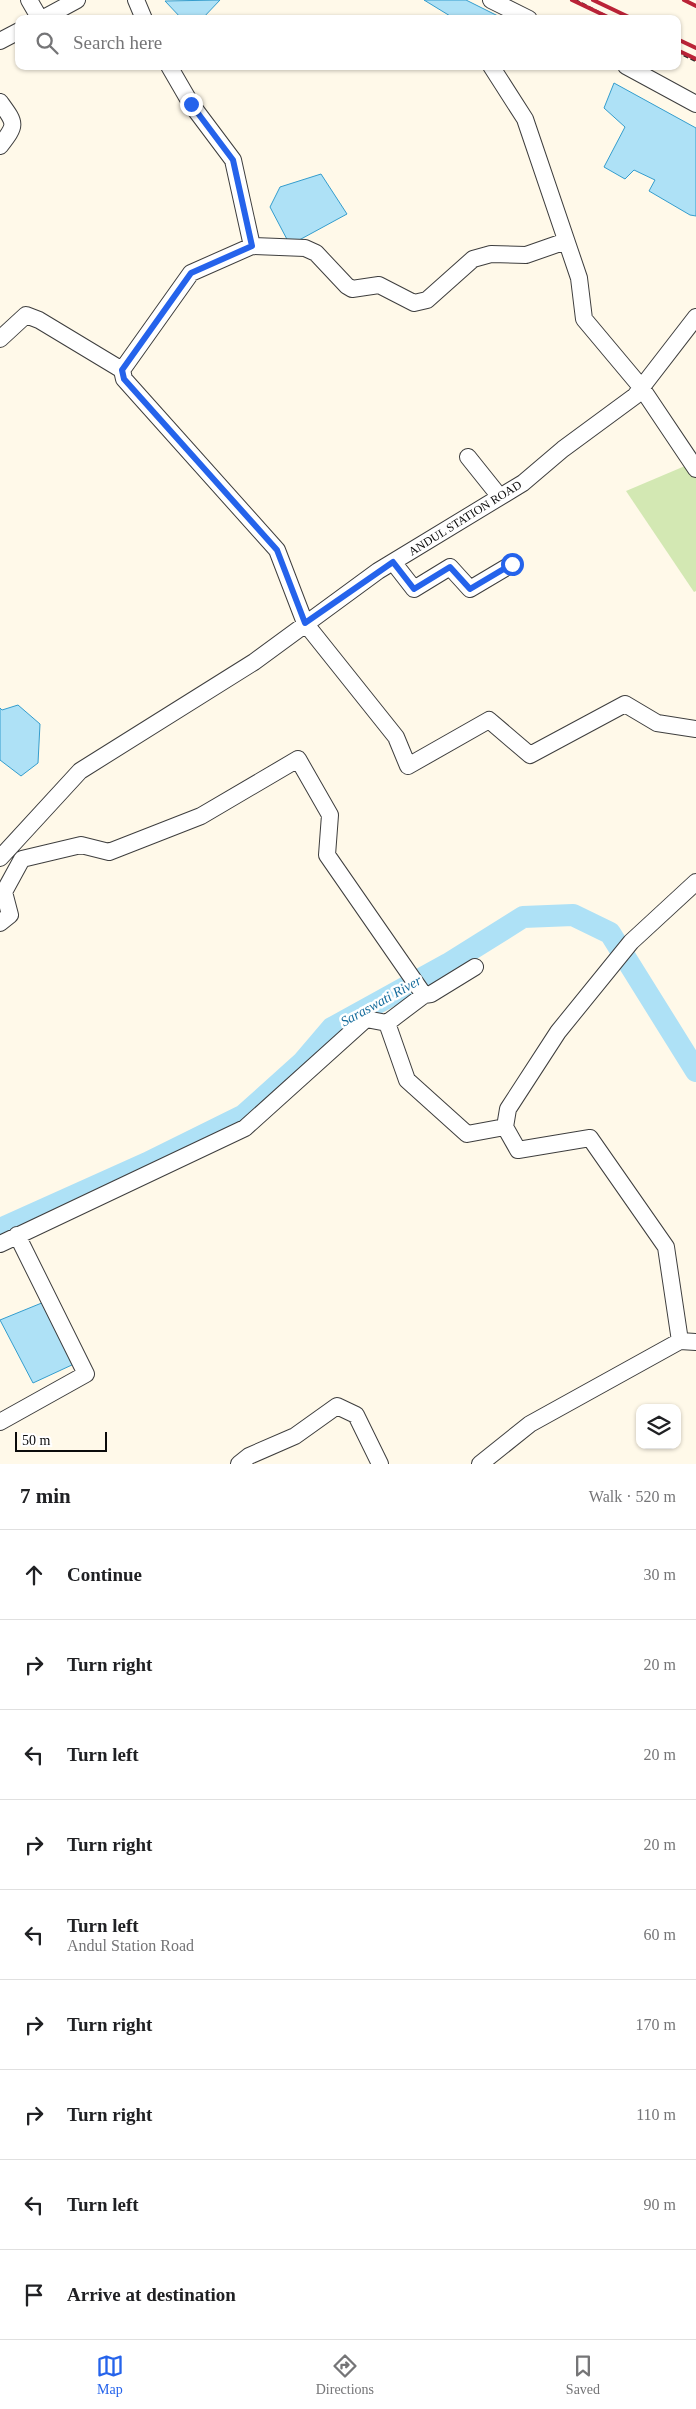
<!DOCTYPE html>
<meta charset="utf-8">
<style>
:root{--surface:#fff;--page:#f2f2f2;--text:#202124;--muted:#757577;--line:#e0e0e0;--accent:#2563eb}
body{margin:0;font-family:"Times New Roman",serif;background:var(--page);color:var(--text)}
.controls{position:absolute;right:15px;bottom:15px;display:grid;overflow:hidden;border-radius:10px;box-shadow:0 1px 4px #0004}
.controls button{width:45px;height:45px;display:grid;place-items:center;padding:0;border:0;border-bottom:1px solid var(--line);background:var(--surface);color:var(--text);font:25px sans-serif}
.scale{position:absolute;left:15px;bottom:12px;width:92px;box-sizing:border-box;padding-left:5px;border:2px solid #0b0b0b;border-top:0;font-size:14px;line-height:18px;white-space:nowrap;color:#0b0b0b;-webkit-text-stroke:4px #fff;paint-order:stroke}
.stop{position:absolute;width:15px;height:15px;margin:-11px;border:4px solid #2563eb;border-radius:50%;background:#fff}
.stop.end{background:#2563eb;border-color:#fff;box-shadow:0 1px 5px #0008}
.list{margin:0;padding:0;list-style:none}
h2{display:flex;justify-content:space-between;align-items:center;height:65px;margin:0;padding:0 20px;font-size:21px}
h2 small{font-size:16px;font-weight:400;color:var(--muted)}
.list li{display:grid;grid-template-columns:32px 1fr auto;gap:15px;align-items:center;box-sizing:border-box;height:90px;padding:0 20px;border-top:1px solid var(--line)}
.list b{display:block;font-size:19px;white-space:nowrap}
.list p{margin:0;font-size:16px;white-space:nowrap;color:var(--muted)}
.list em{font-size:16px;font-style:normal;color:var(--muted)}
.icon{flex:none;width:28px;height:28px;fill:none;stroke:currentColor;stroke-width:2;stroke-linecap:round;stroke-linejoin:round}
.map{position:relative;flex:none;width:696px;height:1464px;overflow:hidden}
.search{position:absolute;background:var(--surface);box-shadow:0 1px 4px #0004;left:15px;right:15px;top:15px;height:55px;display:flex;align-items:center;gap:12px;box-sizing:border-box;padding:0 18px;border-radius:10px;color:var(--muted);font-size:19px}
.sheet{height:875px;background:var(--surface)}
nav{display:flex;justify-content:space-around;align-items:center;box-sizing:border-box;height:70px;border-top:1px solid var(--line);background:var(--surface);font-size:14px;color:var(--muted)}
nav a{display:grid;justify-items:center;gap:2px}
nav .on{color:var(--accent)}
.map>svg:first-child{display:block}
.green{fill:#d3e8b3}
.water{fill:#aee1f6;stroke:#349dcd}
.lines{fill:none;stroke-linecap:round;stroke-linejoin:round}
.river{stroke:#aee1f6;stroke-width:22}
.minor-casing{stroke:#3e3e3e;stroke-width:18}
.path{stroke:#2d2d2d;stroke-width:2.5;stroke-dasharray:5 2.5;stroke-linecap:butt}
.minor{stroke:#fff;stroke-width:16}
.rail{stroke:#ba2337;stroke-width:4}
.route{stroke:#2563eb;stroke-width:6}
.labels{text-anchor:middle;dominant-baseline:central;stroke-width:5;stroke-linejoin:round;paint-order:stroke}
.street-label{font-size:12px;fill:#0b0b0b;stroke:#fff}
.water-label{font-size:14px;font-style:italic;fill:#156c9c;stroke:#fff}
</style>
<div class="map">
<svg width="696" height="1464" viewBox="0 0 696 1464">
<rect width="100%" height="100%" fill="#fff9e9"/>
<path class="green" d="M692,463l4,6v122l-2,1 -68,-101z"/>
<path class="water" d="M220,0l-18,19h-20l-17,-18z
M424,0h42l38,19h-49z
M614,83l82,45v88l-6,-1 -41,-24 6,-11 -21,-10 -9,9 -21,-12 21,-40 -21,-19z
M321,174l26,40 -57,31 -20,-38 10,-20z
M18,705l22,19 -2,39 -17,13 -21,-16v-52l2,2z
M49,1300l25,64 -41,19 -33,-63z"/>
<g class="lines">
<path class="river" d="M0,1229l147,-66 97,-48 59,-53 29,-34 116,-64 75,-47 50,-2 37,18 86,138"/>
<defs>
<path id="minor" d="M29,0l11,19
M136,0l8,19
M491,0l38,19
M42,19l35,-19
M0,41l19,-10
M169,66l22,38 42,56 19,86
M491,66l34,53 54,159 5,41 57,68 55,82
M626,66l70,38
M0,102c16,22 17,22 0,44
M566,241l-40,14 -35,-1 -18,5 -46,41 -13,3 -35,-18 -27,4 -5,-3 -31,-33 -11,-5 -53,-2 -61,27 -69,97 2,9 153,171 28,73 91,114 12,29 81,-46 41,35 95,-51 32,19 39,6
M0,339l26,-24 13,5 83,50
M468,457l32,40
M393,562l21,27 36,-22 20,22 42,-25
M0,858l80,-87 174,-109 124,-91 145,-88 40,-34 72,-53 61,-79
M0,923l10,-8 -6,-23 18,-33 59,-14 28,7 92,-36 97,-57 32,56 -3,40 97,140 -37,28 20,57 60,54 38,-7 13,23 72,-12 76,109 14,94
M424,995l7,-1 44,-27
M505,1127l3,-18 50,-77 73,-90 65,-60
M0,1244l245,-116 121,-109 21,4
M0,1422l86,-48 -69,-139
M239,1464l10,-8 46,-20 42,-30 19,9 24,49
M480,1464l50,-40 150,-83 16,1"/>
</defs>
<use href="#minor" class="minor-casing"/>
<path class="path" d="M575,0l37,19
M677,52l19,9"/>
<use href="#minor" class="minor"/>
<path class="rail" d="M572,0l40,19
M593,0l40,19
M684,0l12,6
M677,39l19,9
M677,50l19,9"/>
</g>
<g class="lines">
<path class="route" d="M191,104l42,56 19,86 -61,27 -69,97 2,9 153,171 28,73 88,-61 21,27 36,-22 20,22 42,-25"/>
</g>
<g class="labels">
<g class="street-label">
<text transform="translate(465 518) rotate(-32)">ANDUL STATION ROAD</text>
</g>
<g class="water-label">
<text transform="translate(381 1001) rotate(-29)">Saraswati River</text>
</g>
</g>
</svg>
<div class="controls">
<button><svg class="icon" aria-label="layers" viewBox="0 0 24 24"><path d="M12 4l9 5-9 5-9-5zM3 14l9 5 9-5"/></svg></button>
</div>
<div class="scale">50 m</div>
<div class="stop" style="left:512px;top:564px"></div>
<div class="stop end" style="left:191px;top:104px"></div>
<div class="search"><svg class="icon" aria-label="search" viewBox="0 0 24 24"><circle cx="10" cy="10" r="6"/><path d="M15 15l6 6"/></svg>Search here</div>
</div>
<section class="sheet">
<h2>7 min<small>Walk · 520 m</small></h2>
<ul class="list">
<li><svg class="icon" aria-label="ahead" viewBox="0 0 24 24"><path d="M12 20V5M6 11l6-6 6 6"/></svg><div><b>Continue</b></div><em>30 m</em></li>
<li><svg class="icon" aria-label="right" viewBox="0 0 24 24"><path d="M7 20v-9h11M14 6l5 5-5 5"/></svg><div><b>Turn right</b></div><em>20 m</em></li>
<li><svg class="icon" aria-label="left" viewBox="0 0 24 24"><path d="M17 20v-9H6M10 6l-5 5 5 5"/></svg><div><b>Turn left</b></div><em>20 m</em></li>
<li><svg class="icon" aria-label="right" viewBox="0 0 24 24"><path d="M7 20v-9h11M14 6l5 5-5 5"/></svg><div><b>Turn right</b></div><em>20 m</em></li>
<li><svg class="icon" aria-label="left" viewBox="0 0 24 24"><path d="M17 20v-9H6M10 6l-5 5 5 5"/></svg><div><b>Turn left</b><p>Andul Station Road</p></div><em>60 m</em></li>
<li><svg class="icon" aria-label="right" viewBox="0 0 24 24"><path d="M7 20v-9h11M14 6l5 5-5 5"/></svg><div><b>Turn right</b></div><em>170 m</em></li>
<li><svg class="icon" aria-label="right" viewBox="0 0 24 24"><path d="M7 20v-9h11M14 6l5 5-5 5"/></svg><div><b>Turn right</b></div><em>110 m</em></li>
<li><svg class="icon" aria-label="left" viewBox="0 0 24 24"><path d="M17 20v-9H6M10 6l-5 5 5 5"/></svg><div><b>Turn left</b></div><em>90 m</em></li>
<li><svg class="icon" aria-label="arrive" viewBox="0 0 24 24"><path d="M6 21V4h12l-3 4 3 4H6"/></svg><div><b>Arrive at destination</b></div></li>
</ul>
</section>
<nav>
<a class="on"><svg class="icon" aria-label="map" viewBox="0 0 24 24"><path d="M3 6l6-2 6 2 6-2v14l-6 2-6-2-6 2zM9 4v14M15 6v14"/></svg>Map</a>
<a><svg class="icon" aria-label="directions" viewBox="0 0 24 24"><path d="M12 3l9 9-9 9-9-9zM9 14v-3h6M13 9l2 2-2 2"/></svg>Directions</a>
<a><svg class="icon" aria-label="saved" viewBox="0 0 24 24"><path d="M7 4h10v16l-5-4-5 4z"/></svg>Saved</a>
</nav>
